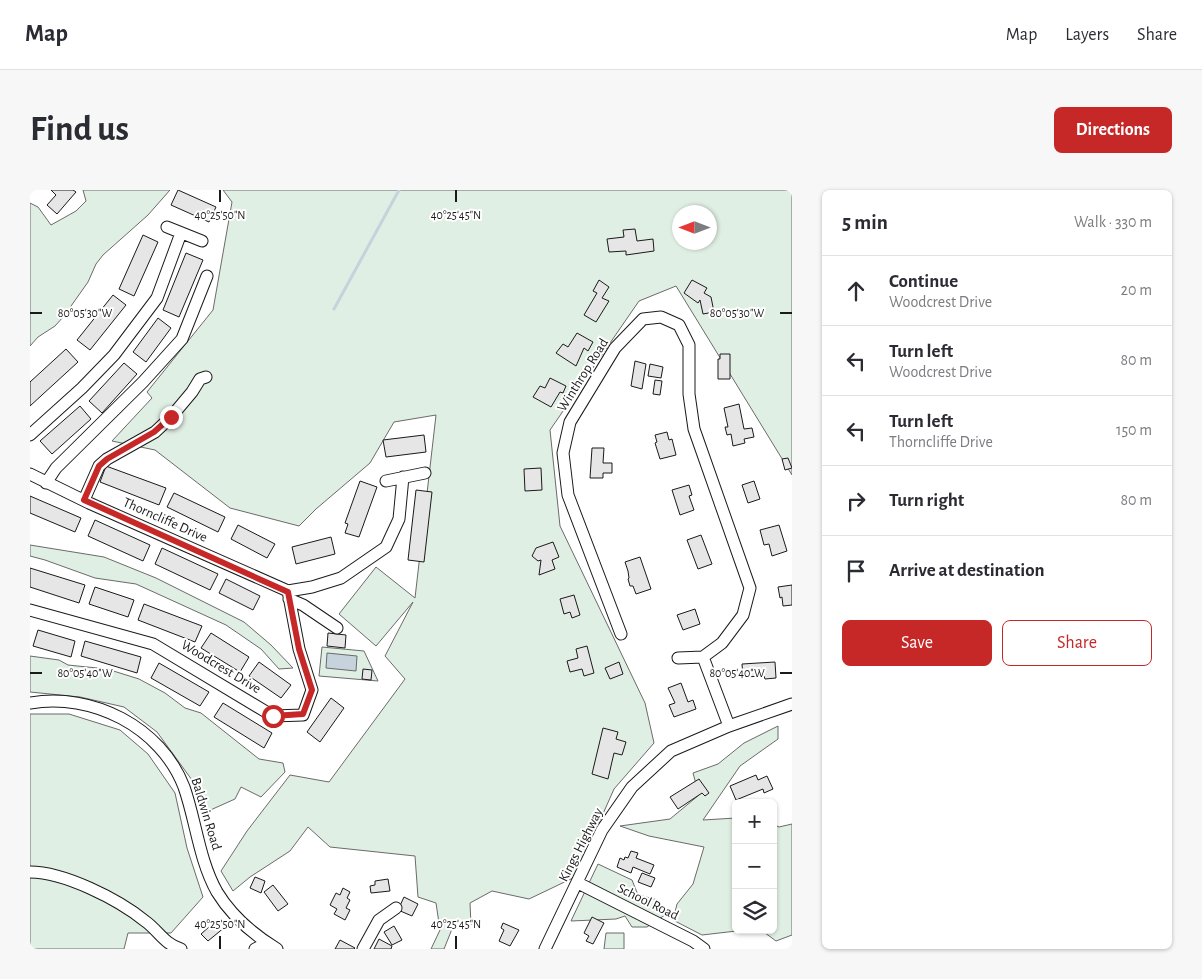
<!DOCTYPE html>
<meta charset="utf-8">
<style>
:root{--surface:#fff;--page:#f7f7f7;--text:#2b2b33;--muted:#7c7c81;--line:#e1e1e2;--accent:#c62828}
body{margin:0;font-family:"Alegreya Sans",sans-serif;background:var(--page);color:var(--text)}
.controls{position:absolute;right:15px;bottom:15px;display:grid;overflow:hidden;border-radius:8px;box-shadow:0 1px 4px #0004}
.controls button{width:45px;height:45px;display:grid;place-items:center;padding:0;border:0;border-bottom:1px solid var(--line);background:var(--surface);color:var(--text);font:25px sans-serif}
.compass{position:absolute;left:642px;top:15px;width:45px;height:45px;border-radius:50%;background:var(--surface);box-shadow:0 1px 4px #0004;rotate:270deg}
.stop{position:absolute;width:15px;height:15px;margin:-11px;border:4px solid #c62828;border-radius:50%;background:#fff}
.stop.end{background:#c62828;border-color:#fff;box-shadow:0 1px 5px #0008}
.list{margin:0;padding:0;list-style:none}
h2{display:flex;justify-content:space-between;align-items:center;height:65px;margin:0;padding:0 20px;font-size:21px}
h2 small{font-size:16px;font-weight:400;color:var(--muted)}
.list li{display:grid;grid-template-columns:32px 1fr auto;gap:15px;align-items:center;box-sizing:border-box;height:70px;padding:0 20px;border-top:1px solid var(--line)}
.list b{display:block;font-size:19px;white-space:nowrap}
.list p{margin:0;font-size:16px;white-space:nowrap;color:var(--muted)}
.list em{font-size:16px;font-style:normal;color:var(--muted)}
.actions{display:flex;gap:10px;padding:15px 20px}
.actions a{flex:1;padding:11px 0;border:1px solid var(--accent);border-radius:8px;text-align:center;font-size:18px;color:var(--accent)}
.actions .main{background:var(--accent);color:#fff}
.icon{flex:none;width:28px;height:28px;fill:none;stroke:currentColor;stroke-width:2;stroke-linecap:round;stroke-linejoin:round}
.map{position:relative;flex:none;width:762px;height:759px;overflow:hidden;border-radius:8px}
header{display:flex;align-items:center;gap:30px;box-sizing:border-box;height:70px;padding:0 25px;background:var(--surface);border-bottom:1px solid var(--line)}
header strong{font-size:24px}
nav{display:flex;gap:28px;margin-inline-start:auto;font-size:18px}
.intro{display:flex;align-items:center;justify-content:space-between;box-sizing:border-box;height:120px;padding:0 30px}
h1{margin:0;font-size:35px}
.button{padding:12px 22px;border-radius:8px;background:var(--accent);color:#fff;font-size:18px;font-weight:700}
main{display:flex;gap:30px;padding:0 30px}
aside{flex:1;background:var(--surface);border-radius:8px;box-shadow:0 1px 4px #0004}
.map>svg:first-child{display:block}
.green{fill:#e0efe3;stroke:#6a6a6a;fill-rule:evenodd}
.water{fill:#c6d2dc;stroke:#6a6a6a}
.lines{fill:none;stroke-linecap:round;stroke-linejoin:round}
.stream{stroke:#c6d2dc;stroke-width:3}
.building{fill:#e6e6e6;stroke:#1a1a1a}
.minor-casing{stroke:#1a1a1a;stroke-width:13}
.minor{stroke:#fff;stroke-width:11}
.route{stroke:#c62828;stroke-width:6}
.ticks{fill:none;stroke:#1a1a1a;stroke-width:2}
.labels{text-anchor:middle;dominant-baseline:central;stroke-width:4;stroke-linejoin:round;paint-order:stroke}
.street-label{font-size:14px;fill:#1a1a1a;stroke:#fff}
.ticks-label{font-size:12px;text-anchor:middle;fill:#1a1a1a;stroke:#fff;stroke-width:4;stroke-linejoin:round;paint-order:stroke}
</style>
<header>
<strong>Map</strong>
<nav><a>Map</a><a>Layers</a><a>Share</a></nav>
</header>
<div class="intro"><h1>Find us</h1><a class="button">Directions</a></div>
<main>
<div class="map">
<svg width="762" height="759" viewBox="0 0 762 759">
<rect width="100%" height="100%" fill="#fff"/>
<path class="green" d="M53,0h87l-22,25 -45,40 -7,9 -8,18 -24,34 -9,10 -17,11 -8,9v-143l8,4 13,18 25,-14 10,-10z
M193,0h569v285l-116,-189 -37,15 -89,129 10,96 85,177 9,40 -40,46 -39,88 -46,22 -37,-8 -22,12 1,22 -19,4 -8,20h-13l9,-19 -4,-27 -18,-6 -3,-41 -85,-9 -22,-20 -18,24 -40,26 -17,14 -12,-20 26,-40 43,-56 39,7 76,-103 -20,-23 28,-54 -37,44 -37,-32 37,-47 39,31 21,-183 -42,7 -24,41 -54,46 -17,17 -69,-18 -75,-58 -43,-9 40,-43 -5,-6 66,-82 19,-108zM650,22h30v30h-30z
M0,355l74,12 52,21 88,44 27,23 22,23 -14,1 -18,-20 -35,-24 -90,-41 -41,-6 -50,-18 -15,-4z
M292,457l42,4 14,30 -59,-5z
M0,466l29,4 9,5 39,4 32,10 26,14 20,15 16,5 58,46 24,4 2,9 -24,25 -20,-10 -6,12 -29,13 -14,-32 -35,-48 -33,-25 -44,-10 -50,-5z
M0,524h39l51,16 28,24 27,39 12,55 16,49 -32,36h-43l-4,16h-94z
M748,536v13l-38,27 -37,54 33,-2v112h9l-43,5 -29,-15 4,-16 16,-20 11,-37 -55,-11 -29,-10 50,-7 29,-24 -6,-22 25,-9 26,-21z
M743,634l6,3 13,-3v111l-16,6 -15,-11h12z
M568,674l34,16 6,15 20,5 10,13 -21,14h-15l-7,-11 -9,3 -45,2z
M576,743h18v16h-20z"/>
<path class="water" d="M297,463l30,3 -1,15 -30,-3z"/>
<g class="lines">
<path class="stream" d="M304,119l65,-119"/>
</g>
<path class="building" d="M21,0h22l3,2 -19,22 -10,-9 9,-10z
M148,0l38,17 -7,15 -38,-17z
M605,39l2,12 16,-2 1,12 -28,4v-4l-17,1 -2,-13 17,-2 -1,-7z
M113,45l15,7 -24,54 -15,-7z
M156,63l17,7 -24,57 -16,-7z
M569,90l10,7 -7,11 7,3 -13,21 -12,-7 13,-22 -4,-2z
M662,90l15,8 -3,5 7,4 3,15 -11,2 -3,-14 -2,3 -14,-10z
M83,105l13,10 -36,45 -13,-10z
M128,128l13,10 -25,34 -13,-10z
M547,143l16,9 -5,9 -4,-3 -8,18 -20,-13 7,-9 5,3z
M36,159l12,13 -48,44v-24z
M690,164h10v25h-12v-20h2z
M605,171l11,3 -4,25 -11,-3z
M94,173l13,11 -35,39 -13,-12z
M620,174l13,3 -2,11 -13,-2z
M520,188l16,8 -3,7 -3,-1 -9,15 -18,-10 7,-11 5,2z
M625,190l7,1 -2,14 -7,-1z
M709,214l5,25 8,-1 2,9 -10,2 1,4 -12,3 -2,-12 -4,1 -2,-8h3l-4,-19z
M50,216l11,13 -39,35 -12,-13z
M637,242l2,8 3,-1 4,16 -16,4 -5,-16 2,-1 -2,-7z
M394,245l2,17 -40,5 -3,-17z
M562,258h12l-1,15h9v10h-9v5h-13z
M758,268l4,10 -7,2 -3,-11z
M76,276l60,22 -7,17 -59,-23z
M511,278l1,22 -17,1 -1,-22z
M330,291l17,6 -18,50 -14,-4 3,-9 -3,-1z
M724,291l6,18 -12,4 -6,-18z
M659,295l3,10 -3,1 5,14 -14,5 -8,-25z
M386,300l16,2 -8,70 -16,-2z
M144,303l51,24 -7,15 -51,-25z
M0,306l51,22 -6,14 -45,-19z
M65,330l55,25 -7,16 -55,-25z
M208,335l37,19 -8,14 -36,-19z
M749,335l8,26 -15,5 -3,-12 -5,1 -4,-15z
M671,345l11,29 -14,5 -11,-29z
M301,347l4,17 -39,10 -4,-17z
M523,352l6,15 -7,3 3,9 -16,6 2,-15 -3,1 -6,-5 4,-8z
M132,358l56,26 -8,16 -55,-26z
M610,367l11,32 -15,5 -3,-8h-3l-2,-7 1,-1 -1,-7 -3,-9z
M0,378l55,17 -6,18 -49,-16z
M196,389l34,17 -7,14 -34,-17z
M762,395v20l-9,1 -1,-9 -2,1 -2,-11z
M65,397l39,13 -6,17 -39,-13z
M544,405l6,20 -8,3 -2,-6 -6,2 -4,-15z
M114,414l58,22 -7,16 -57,-22z
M665,419l5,15 -17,6 -6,-15z
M8,440l37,11 -4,16 -38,-11z
M181,443l38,24 -9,15 -39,-24z
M298,443l18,2 -1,13 -18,-2z
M55,451l56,16 -4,16 -56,-17z
M557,456l7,27 -10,3 -2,-7 -12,3 -3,-11 11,-3 -2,-9z
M229,472l32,23 -10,13 -32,-22z
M589,472l4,12 -13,5 -5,-11z
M745,472l1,16 -11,1 -1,-3 -21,1 -1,-13z
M129,473l50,29 -9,14 -49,-28z
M333,479l9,1 -1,10 -9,-1z
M651,493l7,19 5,-2 3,9 -22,8 -5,-12 6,-2 -7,-15z
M301,508l13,10 -24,34 -13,-10z
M193,513l49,30 -8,15 -50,-31z
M573,538l15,4 -2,7 10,3 -4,13 -8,-2 -6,26 -16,-5z
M726,585l2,5 9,-4 6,13 -9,4 -1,-4 -27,11 -6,-14z
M669,589l10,14 -4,3 -3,-3 -24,16 -8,-12z
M601,661l7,2 -2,5 18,7 -4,9 -17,-7 -2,6 -14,-6 3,-9 4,2 1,-3 3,1z
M612,683l13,5 -4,9 -13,-5z
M225,687l10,4 -4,12 -11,-5z
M358,689l2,12 -19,2 -1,-7 5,-1v-4z
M243,695l15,19 -10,7 -14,-19z
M313,698l7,4 -3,6 3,2 -4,8 4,2 -5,10 -11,-6 3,-5 -7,-4 6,-12 4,2z
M374,707l14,7 -6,12 -14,-6z
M562,727l12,6 -11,21 -7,-3 3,-5 -5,-3z
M188,729l7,8 -17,14 -7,-7z
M473,733l16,7 -9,16 -11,-5 5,-11 -3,-2z
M364,736l8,14 -10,5 -8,-13z
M349,749l13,7 -1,3h-17z
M310,750l15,8 -1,1h-19z"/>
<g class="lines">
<defs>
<path id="minor" d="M137,37l35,14
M0,245l52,-47 32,-33 43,-57 24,-65
M0,284l59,29 199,88
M356,291l39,-8
M16,293l10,-15 87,-86 39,-43 25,-63
M54,310l15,-34 8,-7 48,-27 16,-15 21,-25 8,-13 6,-2
M258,401l24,-4 29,-9 45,-31 13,-28 4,-42
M259,409l14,6 34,23
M0,420l123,34 120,72 30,-1 9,-25 -13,-41 -11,-58
M591,444l-53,-139 -5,-42 7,-31 45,-74 28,-29 18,-2 18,8 10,20v49l5,35 56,159 -7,27 -21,28 -19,14 26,69
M648,468l25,-1
M0,513c62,-11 131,24 154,84 12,34 15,73 33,105 14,23 37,43 60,57
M0,682c34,0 88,27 115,49 13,9 19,23 36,28
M548,693l115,58 11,8
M225,759l12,-6
M333,759l16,-29 17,-12
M515,759l57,-119 30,-43 39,-36 58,-25 63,-22"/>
</defs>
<use href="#minor" class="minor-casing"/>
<use href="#minor" class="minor"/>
</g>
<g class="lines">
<path class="route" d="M141,227l-17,15 -47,27 -8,7 -15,34 204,92 11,57 13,41 -9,24 -30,2"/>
</g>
<path class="ticks" d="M190,0v12M426,0v12M0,123h12M750,123h12M0,483h12M750,483h12M190,746v13M426,746v13"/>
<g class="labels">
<g class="street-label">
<text transform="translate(553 185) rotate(-58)">Winthrop Road</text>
<text transform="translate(135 330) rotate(24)">Thorncliffe Drive</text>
<text transform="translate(191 477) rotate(31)">Woodcrest Drive</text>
<text transform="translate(176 624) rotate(73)">Baldwin Road</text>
<text transform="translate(551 655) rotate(-63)">Kings Highway</text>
<text transform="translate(618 712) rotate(26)">School Road</text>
</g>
</g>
<g class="ticks-label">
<text x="190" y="29">40°25'50"N</text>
<text x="426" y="29">40°25'45"N</text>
<text x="707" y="127">80°05'30"W</text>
<text x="55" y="127">80°05'30"W</text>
<text x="707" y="487">80°05'40"W</text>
<text x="55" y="487">80°05'40"W</text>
<text x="190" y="738">40°25'50"N</text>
<text x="426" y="738">40°25'45"N</text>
</g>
</svg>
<div class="controls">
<button>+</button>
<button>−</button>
<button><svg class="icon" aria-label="layers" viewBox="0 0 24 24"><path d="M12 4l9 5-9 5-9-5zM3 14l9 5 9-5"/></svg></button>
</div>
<svg class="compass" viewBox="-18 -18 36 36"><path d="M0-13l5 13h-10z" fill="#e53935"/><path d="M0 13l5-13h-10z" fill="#7c7c81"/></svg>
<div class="stop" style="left:243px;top:526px"></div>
<div class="stop end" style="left:141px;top:227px"></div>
</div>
<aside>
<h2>5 min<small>Walk · 330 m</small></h2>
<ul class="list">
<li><svg class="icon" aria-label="ahead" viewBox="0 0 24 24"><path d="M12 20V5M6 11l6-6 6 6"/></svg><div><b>Continue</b><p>Woodcrest Drive</p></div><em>20 m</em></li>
<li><svg class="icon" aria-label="left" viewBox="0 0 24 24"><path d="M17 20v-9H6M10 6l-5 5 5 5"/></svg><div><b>Turn left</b><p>Woodcrest Drive</p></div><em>80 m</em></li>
<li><svg class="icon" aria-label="left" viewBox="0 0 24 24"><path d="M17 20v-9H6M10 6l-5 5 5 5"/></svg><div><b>Turn left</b><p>Thorncliffe Drive</p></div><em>150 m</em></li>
<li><svg class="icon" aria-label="right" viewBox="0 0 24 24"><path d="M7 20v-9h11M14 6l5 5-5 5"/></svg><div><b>Turn right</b></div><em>80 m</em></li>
<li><svg class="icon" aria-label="arrive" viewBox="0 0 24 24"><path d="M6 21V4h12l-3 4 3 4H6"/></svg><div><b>Arrive at destination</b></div></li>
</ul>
<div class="actions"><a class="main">Save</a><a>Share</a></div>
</aside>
</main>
